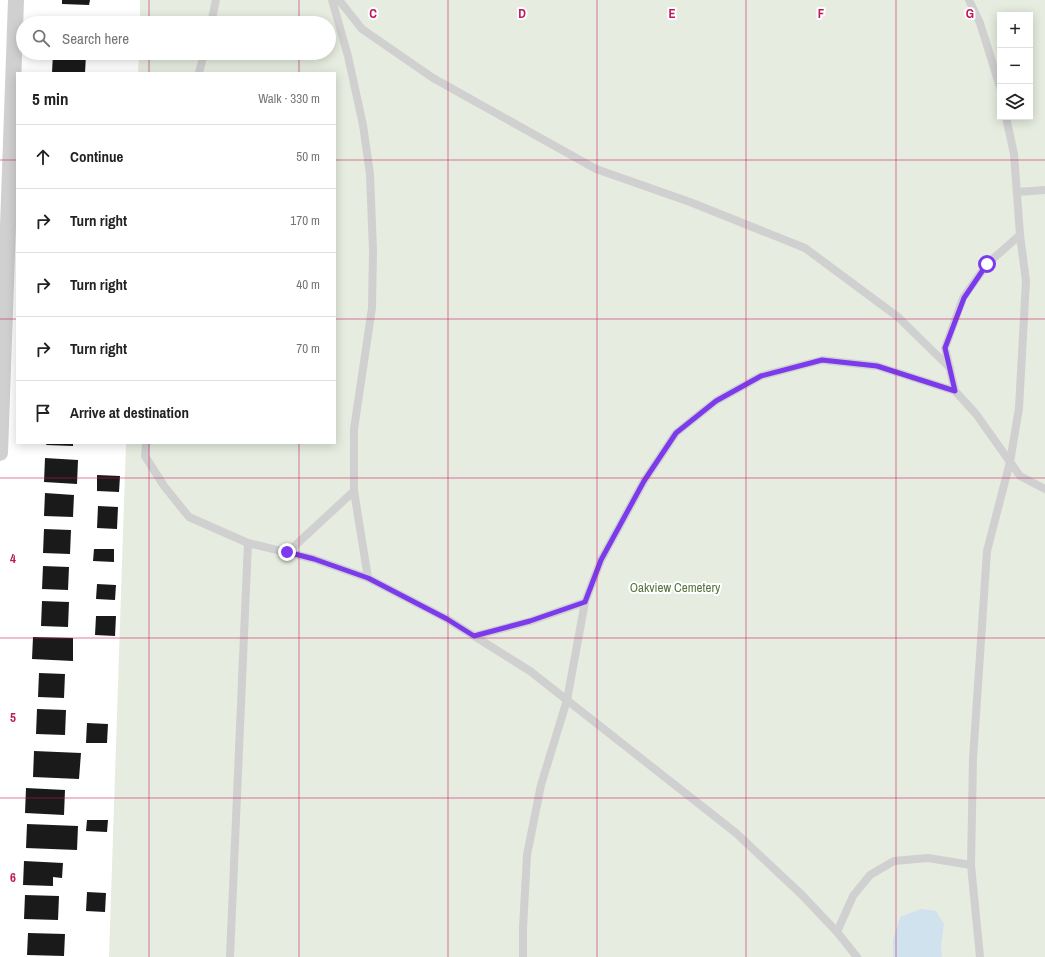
<!DOCTYPE html>
<meta charset="utf-8">
<style>
:root{--surface:#fff;--page:#f6f6f6;--text:#222;--muted:#767676;--line:#e0e0e0}
body{margin:0;font-family:"Archivo Narrow",sans-serif;background:var(--page);color:var(--text)}
.controls{position:absolute;right:12px;top:12px;display:grid;overflow:hidden;border-radius:0px;box-shadow:0 2px 10px #0003}
.controls button{width:36px;height:36px;display:grid;place-items:center;padding:0;border:0;border-bottom:1px solid var(--line);background:var(--surface);color:var(--text);font:20px sans-serif}
.stop{position:absolute;width:12px;height:12px;margin:-9px;border:3px solid #7c3aed;border-radius:50%;background:#fff}
.stop.end{background:#7c3aed;border-color:#fff;box-shadow:0 1px 4px #0008}
.list{margin:0;padding:0;list-style:none}
h2{display:flex;justify-content:space-between;align-items:center;height:52px;margin:0;padding:0 16px;font-size:17px}
h2 small{font-size:13px;font-weight:400;color:var(--muted)}
.list li{display:grid;grid-template-columns:26px 1fr auto;gap:12px;align-items:center;box-sizing:border-box;height:64px;padding:0 16px;border-top:1px solid var(--line)}
.list b{display:block;font-size:15px;white-space:nowrap}
.list em{font-size:13px;font-style:normal;color:var(--muted)}
.icon{flex:none;width:22px;height:22px;fill:none;stroke:currentColor;stroke-width:2;stroke-linecap:round;stroke-linejoin:round}
.map{position:relative;flex:none;width:1045px;height:957px;overflow:hidden}
.search{position:absolute;background:var(--surface);box-shadow:0 2px 10px #0003;left:16px;top:16px;width:320px;height:44px;display:flex;align-items:center;gap:10px;box-sizing:border-box;padding:0 14px;border-radius:22px;color:var(--muted);font-size:15px}
.panel{position:absolute;background:var(--surface);box-shadow:0 2px 10px #0003;left:16px;top:72px;width:320px;height:372px;border-radius:0px}
.map>svg:first-child{display:block}
.green{fill:#e6ecdf;fill-rule:evenodd}
.water{fill:#cfe2ee}
.building{fill:#1a1a1a}
.lines{fill:none;stroke-linecap:round;stroke-linejoin:round}
.lane{stroke:#d0d0d0;stroke-width:8}
.street{stroke:#d0d0d0;stroke-width:16}
.route{stroke:#7c3aed;stroke-width:5}
.grid{fill:none;stroke:#c2185b;stroke-width:1;stroke-opacity:0.55}
.labels{text-anchor:middle;dominant-baseline:central;stroke-width:4;stroke-linejoin:round;paint-order:stroke}
.park-label{font-size:13px;fill:#56703f;stroke:#fff}
.grid-label{font-size:13px;text-anchor:middle;font-weight:bold;fill:#c2185b;stroke:#fff;stroke-width:4;stroke-linejoin:round;paint-order:stroke}
</style>
<div class="map">
<svg width="1045" height="957" viewBox="0 0 1045 957">
<rect width="100%" height="100%" fill="#fff"/>
<path class="green" d="M140,0h905v957h-936l17,-514h209v-370h-197l1,-20h190v-30h-189zM1000,15h30v102h-30z"/>
<path class="water" d="M921,909l15,2 8,13 -3,21 1,12h-49v-17l7,-23z"/>
<path class="building" d="M62,0h28l-1,5 -27,-1z
M62,17l27,1v5h-27z
M53,53l33,2 -1,18h-33z
M47,443h26v3l-27,-1z
M45,458l33,2 -1,24 -33,-2z
M97,475l23,1 -1,16 -22,-1z
M45,493l29,2 -1,22 -29,-1z
M98,506l20,1 -1,22 -20,-1z
M44,529l27,1 -1,24 -27,-1z
M94,549h20v13l-21,-1z
M43,566l26,1 -1,23 -26,-1z
M97,584l19,1 -1,15 -19,-1z
M42,601l27,1 -1,25 -27,-1z
M96,616h20l-1,20 -20,-1z
M33,637l40,1v23l-41,-2z
M39,673l26,1 -1,24 -26,-1z
M37,709l29,1 -1,25 -29,-1z
M87,723l21,1 -1,19h-21z
M34,751l47,2 -2,26 -46,-2z
M26,788l39,2 -1,25 -39,-2z
M87,820h21l-1,12 -21,-1z
M27,824l51,2 -1,24 -51,-2z
M24,861l39,2 -1,15 -9,-1v9l-30,-1z
M87,892l19,1 -1,19 -19,-1z
M25,895l34,1 -1,24 -34,-1z
M28,933l37,1 -1,22 -37,-1z"/>
<g class="lines">
<path class="lane" d="M332,0l16,56 15,69 7,49 3,77 -1,57 -18,121v62l14,87
M339,0l23,29 71,49 163,91 94,33 115,46 93,69 52,51
M969,0l11,23 20,64
M211,23l5,-23
M199,73l5,-20
M1017,192l28,-2
M1020,235l-33,29 -24,34 -18,50 10,43 21,23 44,62 25,13
M146,443l-1,13 19,30 25,31 59,26 66,16 54,19 79,41 83,52 206,162 66,62 35,37 20,25
M287,553l67,-62
M474,636l57,-15 54,-19
M837,932l16,-36 17,-21 24,-14 34,-3 43,7
M230,957l18,-414
M523,957v-29l4,-73 14,-70 26,-85 18,-98 16,-42 43,-79 32,-48 40,-32 45,-25 61,-16 55,6 78,25
M980,957l-9,-92 2,-106 14,-208 23,-89 9,-54 7,-127 -6,-46 -6,-81 -8,-37"/>
<path class="street" d="M0,453l16,-453"/>
</g>
<g class="lines">
<path class="route" d="M287,552l27,7 54,19 79,41 27,17 56,-15 55,-19 16,-42 43,-79 32,-48 40,-32 45,-25 61,-16 55,6 78,25 -10,-43 19,-50 23,-34"/>
</g>
<path class="grid" d="M149,0v23M299,0v23M448,0v957M597,0v957M746,0v957M896,0v957M149,53v20M299,53v20M0,160h17M335,160h710M0,319h17M335,319h710M149,443v514M299,443v514M0,478h1045M0,638h1045M0,798h1045"/>
<g class="labels">
<g class="park-label">
<text x="675" y="587">Oakview Cemetery</text>
</g>
</g>
<g class="grid-label">
<text x="373" y="18">C</text>
<text x="522" y="18">D</text>
<text x="672" y="18">E</text>
<text x="821" y="18">F</text>
<text x="970" y="18">G</text>
<text x="13" y="563">4</text>
<text x="13" y="722">5</text>
<text x="13" y="882">6</text>
</g>
</svg>
<div class="controls">
<button>+</button>
<button>−</button>
<button><svg class="icon" aria-label="layers" viewBox="0 0 24 24"><path d="M12 4l9 5-9 5-9-5zM3 14l9 5 9-5"/></svg></button>
</div>
<div class="stop" style="left:987px;top:264px"></div>
<div class="stop end" style="left:287px;top:552px"></div>
<div class="search"><svg class="icon" aria-label="search" viewBox="0 0 24 24"><circle cx="10" cy="10" r="6"/><path d="M15 15l6 6"/></svg>Search here</div>
<section class="panel">
<h2>5 min<small>Walk · 330 m</small></h2>
<ul class="list">
<li><svg class="icon" aria-label="ahead" viewBox="0 0 24 24"><path d="M12 20V5M6 11l6-6 6 6"/></svg><div><b>Continue</b></div><em>50 m</em></li>
<li><svg class="icon" aria-label="right" viewBox="0 0 24 24"><path d="M7 20v-9h11M14 6l5 5-5 5"/></svg><div><b>Turn right</b></div><em>170 m</em></li>
<li><svg class="icon" aria-label="right" viewBox="0 0 24 24"><path d="M7 20v-9h11M14 6l5 5-5 5"/></svg><div><b>Turn right</b></div><em>40 m</em></li>
<li><svg class="icon" aria-label="right" viewBox="0 0 24 24"><path d="M7 20v-9h11M14 6l5 5-5 5"/></svg><div><b>Turn right</b></div><em>70 m</em></li>
<li><svg class="icon" aria-label="arrive" viewBox="0 0 24 24"><path d="M6 21V4h12l-3 4 3 4H6"/></svg><div><b>Arrive at destination</b></div></li>
</ul>
</section>
</div>
